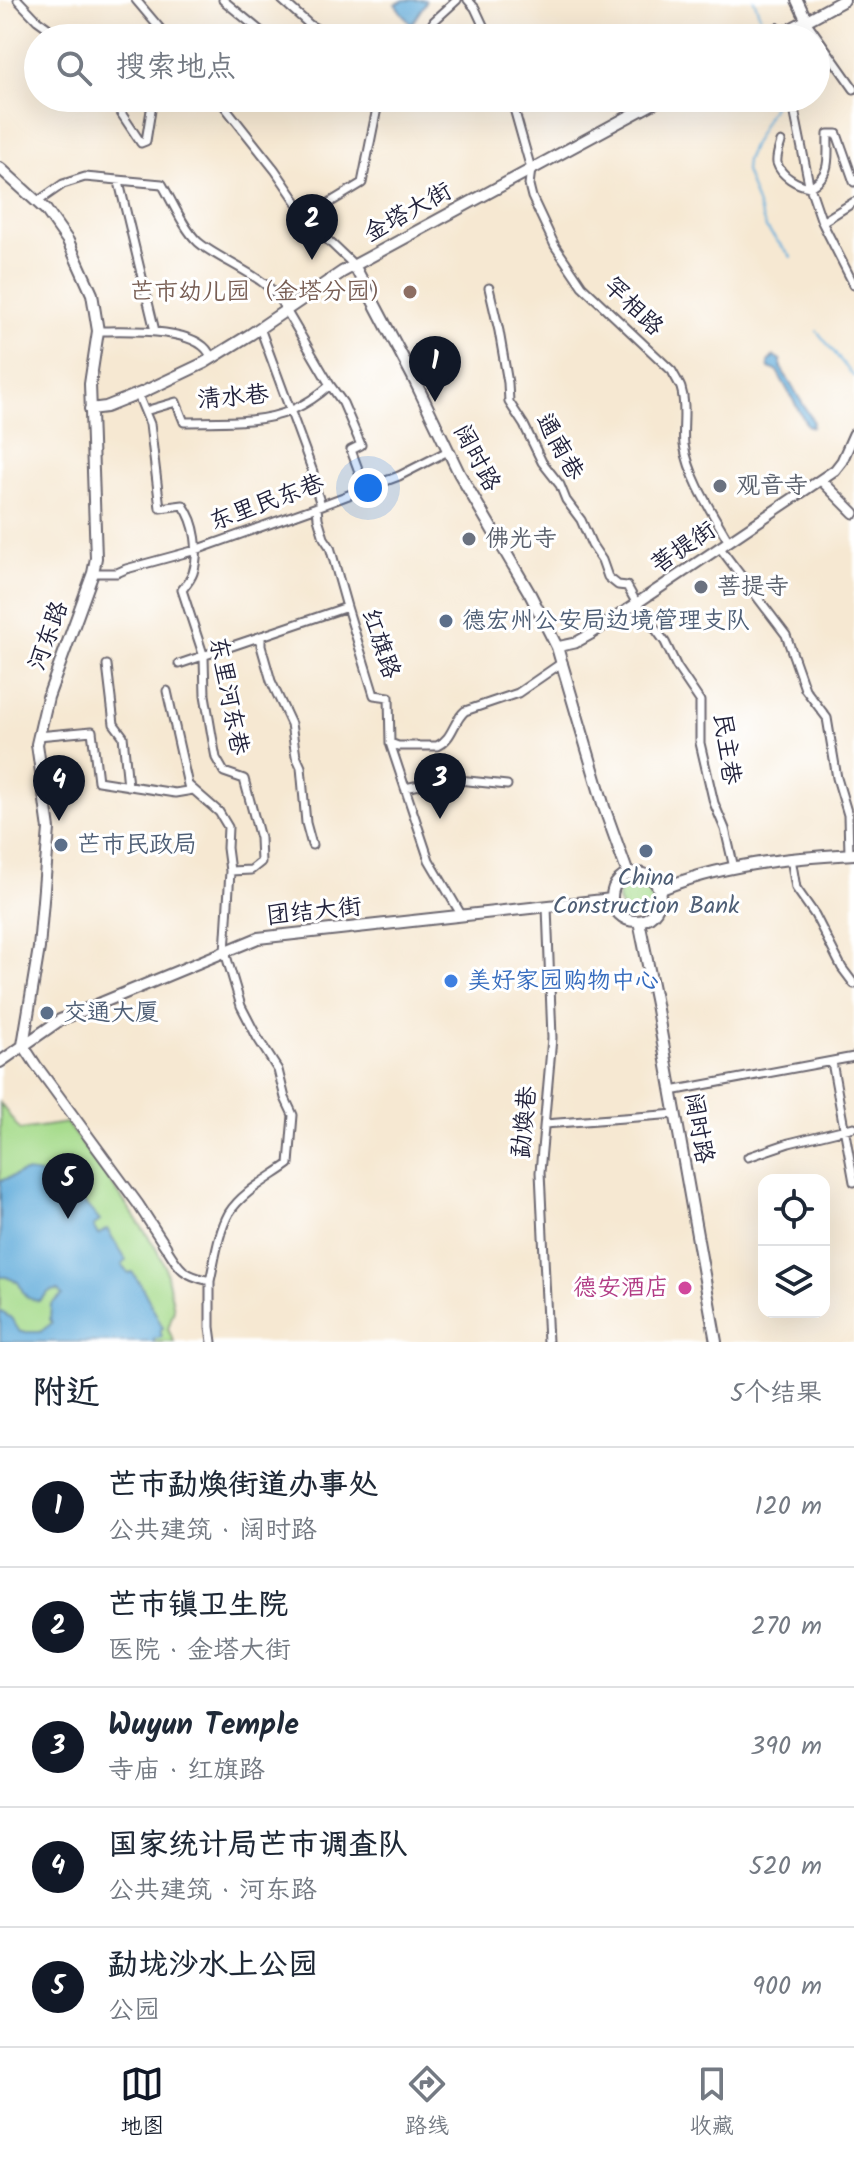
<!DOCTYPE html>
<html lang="zh">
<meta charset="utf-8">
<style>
:root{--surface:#fff;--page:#f2f2f3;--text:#1f2937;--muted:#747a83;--line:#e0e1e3;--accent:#111827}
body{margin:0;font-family:Kalam,"LXGW WenKai TC",sans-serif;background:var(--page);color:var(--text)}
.controls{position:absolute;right:24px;bottom:24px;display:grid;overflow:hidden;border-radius:16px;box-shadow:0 8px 32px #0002}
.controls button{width:72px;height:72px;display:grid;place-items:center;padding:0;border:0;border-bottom:2px solid var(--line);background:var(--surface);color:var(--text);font:40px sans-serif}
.you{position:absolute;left:368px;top:488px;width:28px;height:28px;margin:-20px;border:6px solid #fff;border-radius:50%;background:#1a73e8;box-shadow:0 0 0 12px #1a73e833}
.badge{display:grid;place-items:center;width:52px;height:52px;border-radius:50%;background:var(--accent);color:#fff;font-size:26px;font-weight:700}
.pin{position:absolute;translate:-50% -66px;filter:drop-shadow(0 2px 4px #0008)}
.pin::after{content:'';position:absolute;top:42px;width:28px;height:24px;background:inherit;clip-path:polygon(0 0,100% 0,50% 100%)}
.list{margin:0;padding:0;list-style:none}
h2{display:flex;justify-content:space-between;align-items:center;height:104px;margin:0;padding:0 32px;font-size:34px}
h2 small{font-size:26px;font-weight:400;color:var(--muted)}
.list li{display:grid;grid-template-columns:52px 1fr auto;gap:24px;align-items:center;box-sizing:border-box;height:120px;padding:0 32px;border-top:2px solid var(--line)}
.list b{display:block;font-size:30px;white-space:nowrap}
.list p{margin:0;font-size:26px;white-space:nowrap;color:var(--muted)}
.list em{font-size:26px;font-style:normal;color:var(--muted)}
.icon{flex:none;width:44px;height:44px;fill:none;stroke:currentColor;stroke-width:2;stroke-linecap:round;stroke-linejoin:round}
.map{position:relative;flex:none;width:854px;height:1342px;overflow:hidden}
.search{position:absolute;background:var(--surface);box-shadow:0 8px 32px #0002;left:24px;right:24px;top:24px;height:88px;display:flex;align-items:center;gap:20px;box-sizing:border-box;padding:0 28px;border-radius:44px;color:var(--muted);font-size:30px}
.sheet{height:704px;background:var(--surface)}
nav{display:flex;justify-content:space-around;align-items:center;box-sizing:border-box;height:112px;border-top:2px solid var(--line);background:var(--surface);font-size:22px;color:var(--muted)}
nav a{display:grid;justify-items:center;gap:4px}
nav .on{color:var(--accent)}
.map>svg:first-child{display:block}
.green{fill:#a6db8b;stroke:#647e63;stroke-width:2}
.water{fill:#63addb;stroke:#42688b;stroke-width:2}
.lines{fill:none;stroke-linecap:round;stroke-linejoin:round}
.stream{stroke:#63addb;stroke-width:2}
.minor-casing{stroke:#6c6770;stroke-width:11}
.tertiary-casing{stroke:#6c6770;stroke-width:13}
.secondary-casing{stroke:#6c6770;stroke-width:14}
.minor{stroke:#fff;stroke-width:7}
.tertiary{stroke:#fff;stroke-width:9}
.secondary{stroke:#fff;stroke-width:10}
.education-dot{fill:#8d6e63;stroke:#fff;stroke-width:3}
.worship-dot{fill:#6b7280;stroke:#fff;stroke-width:3}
.service-dot{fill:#5c6f8a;stroke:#fff;stroke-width:3}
.shop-dot{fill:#3f7fe0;stroke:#fff;stroke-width:3}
.hotel-dot{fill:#d1479c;stroke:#fff;stroke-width:3}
.labels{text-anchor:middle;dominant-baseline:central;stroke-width:6;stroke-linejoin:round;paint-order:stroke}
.street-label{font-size:24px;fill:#22223b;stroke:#fff}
.education-label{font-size:24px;fill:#785e54;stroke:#fff;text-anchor:end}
.worship-label{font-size:24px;fill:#5b616d;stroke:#fff;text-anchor:start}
.service-label{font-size:24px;fill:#4e5e75;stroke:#fff;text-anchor:start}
.shop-label{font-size:24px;fill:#366cbe;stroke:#fff;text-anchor:start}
.hotel-label{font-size:24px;fill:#b23c85;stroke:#fff;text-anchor:end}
</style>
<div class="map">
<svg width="854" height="1342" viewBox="0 0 854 1342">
<rect width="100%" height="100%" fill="#fff"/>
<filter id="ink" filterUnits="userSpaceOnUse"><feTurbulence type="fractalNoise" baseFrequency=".0125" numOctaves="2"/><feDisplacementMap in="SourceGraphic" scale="16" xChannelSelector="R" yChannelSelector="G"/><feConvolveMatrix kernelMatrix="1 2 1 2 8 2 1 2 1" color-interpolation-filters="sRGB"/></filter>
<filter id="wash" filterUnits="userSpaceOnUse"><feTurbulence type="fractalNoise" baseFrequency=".006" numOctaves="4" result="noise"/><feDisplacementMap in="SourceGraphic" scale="32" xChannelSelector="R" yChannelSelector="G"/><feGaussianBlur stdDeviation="1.8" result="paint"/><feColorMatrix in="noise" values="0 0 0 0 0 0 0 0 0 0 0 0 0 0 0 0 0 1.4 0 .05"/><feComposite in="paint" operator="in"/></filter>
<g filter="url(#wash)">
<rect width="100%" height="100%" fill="#f6e8d2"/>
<path class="green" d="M618 897a18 18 0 1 1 36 0a18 18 0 1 1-36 0Z
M0,1103l20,27 46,-7 53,71 35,51 11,21 9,43 -6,20 6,13h-174z"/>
<path class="water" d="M405,0h20l1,2 -15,23 -16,-21z
M774,356l7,4v8l32,53 -1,6 -5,-2 -30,-54 -8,-3 -1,-6z
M24,1172c37,1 54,23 76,49l-7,5 5,9 9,-6 19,31 -4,5 6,8 4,-1 9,13 22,43 -3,2 2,7 -8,2v3h-154v-31l11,7 9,14h20l12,-9 -2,-4 1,-15 11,-9 -4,-5 -8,1 -11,10c-17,-3 -14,-7 -21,-19l-12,-5h-6v-96z"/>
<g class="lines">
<path class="stream" d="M754,0l11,29
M777,98l-24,46 -7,16 -1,11 21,57 25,29
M817,331l37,46"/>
</g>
</g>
<g filter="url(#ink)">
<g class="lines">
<defs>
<path id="minor" d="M18,0l19,20 25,18
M136,0l32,38
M223,0l46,38
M282,0l28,25 23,13
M468,0l7,8 14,30
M806,21l48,68
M298,38l12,-13
M424,38l10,-17 23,-21
M111,98l30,45 5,-2 6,-37 5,-6
M218,98l57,72 39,57 40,38
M511,98l20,71 -2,16 3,12 23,49 27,40 90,85c3,6 7,12 9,17 6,18 1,39 3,57 6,35 28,67 45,97
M794,109l15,75 13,38 32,63
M781,142c-2,7 -5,14 -4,21 4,13 20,22 33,24 23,-14 17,-29 18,-53h9l17,48
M119,182l36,149
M37,202l26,-18 22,-7 77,7c10,17 22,45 36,58 22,19 73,36 85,63
M306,217l56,-34 15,-75 6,-10
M822,222l32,-20
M489,288l10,43 9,52 1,19 15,23 18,37 18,23 6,15 15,20 11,25 10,15 6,17 10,8 9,1 10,18 28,38 12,25 23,34v42l14,60 11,26 9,39
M286,310l44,75 13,18 18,42 -10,5 14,38
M260,328l53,144 -2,2 10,31
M98,331c27,0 96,-4 111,22
M138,395l12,29 10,84 23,-3c13,18 17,46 10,68 -2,6 -7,12 -11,17l22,67 1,38 7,41 4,22 8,14 20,7 16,59 1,24 -10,8 -21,1
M145,411l31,-9 8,20c33,-1 77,2 108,-12 14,-6 27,-15 38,-25
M317,507l1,11 6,20 6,9 17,60 27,88 15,2 1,46 39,117 33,56
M720,548l66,87 19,54 22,29 10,60 11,37 1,39
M93,573h24l9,-4 70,-19 121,-43 82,-31 49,-25
M261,636v10l10,35 20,43 5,32 5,11 5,56 6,22
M179,664l168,-57
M107,665l7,59 9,12 5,50
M167,691l21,94 31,27 9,15 -1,21 3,23 -5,81 16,54 16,31 21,33 7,28 8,17 -4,49c-19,14 -47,28 -60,49 -11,20 -14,46 -19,68
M38,736l54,-5 6,50 77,12 18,-3
M390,743l8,3h39c16,-7 16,-25 28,-35l53,-18 45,-31
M405,788l44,-9 58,6
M791,858l5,30 19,27 27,53 12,16
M547,907l5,131 -12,134 8,170
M832,1062l22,120
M671,1091l183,-34
M545,1124l131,-10
M748,1157l41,-14 65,-16
M166,1247c14,23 17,28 44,34v46l2,15"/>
<path id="tertiary" d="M821,480l33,33
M557,647l18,-4 16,-9 244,-164 7,-9 12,-27
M23,1045l13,20 102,139 28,43"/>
<path id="secondary" d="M797,0l7,15
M761,38l16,-9
M774,38l70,-38
M0,168l46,42 22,31 24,53 6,37 -8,53 6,174 -3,15 -45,124 -11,47 12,85 -10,119 -16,97
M354,265l59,112 46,96 71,121 27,53 47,160 24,67
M90,409l16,-2 35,-14 63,-30 47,-29 91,-62 321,-174
M612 897a24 24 0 1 1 48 0a24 24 0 1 1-48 0Z
M659,890c62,-26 129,-32 195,-36
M639,921l17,83 60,338
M0,1062l60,-42 198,-82 354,-39"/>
</defs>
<use href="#minor" class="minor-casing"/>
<use href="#tertiary" class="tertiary-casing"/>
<use href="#secondary" class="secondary-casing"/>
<use href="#minor" class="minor"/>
<use href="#tertiary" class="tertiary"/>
<use href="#secondary" class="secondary"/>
</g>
</g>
<circle class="education-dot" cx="410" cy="292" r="8"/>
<g class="worship-dot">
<circle cx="720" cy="486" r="8"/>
<circle cx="469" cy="539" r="8"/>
<circle cx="701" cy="587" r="8"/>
</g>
<g class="service-dot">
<circle cx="446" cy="621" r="8"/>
<circle cx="61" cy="845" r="8"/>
<circle cx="646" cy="851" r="8"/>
<circle cx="47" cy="1013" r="8"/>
</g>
<circle class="shop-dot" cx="451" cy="981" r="8"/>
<circle class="hotel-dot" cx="685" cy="1288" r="8"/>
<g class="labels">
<g class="street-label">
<text transform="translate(408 213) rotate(-29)">金塔大街</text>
<text transform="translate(633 307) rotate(44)">罕相路</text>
<text transform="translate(233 398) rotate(-5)">清水巷</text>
<text transform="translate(559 447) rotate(61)">通南巷</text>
<text transform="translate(476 458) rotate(62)">阔时路</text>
<text transform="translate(267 503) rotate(-20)">东里民东巷</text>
<text transform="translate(684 548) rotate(-34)">菩提街</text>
<text transform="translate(49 636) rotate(-70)">河东路</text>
<text transform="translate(380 644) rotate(71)">红旗路</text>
<text transform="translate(228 696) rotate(79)">东里河东巷</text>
<text transform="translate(726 749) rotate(82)">民主巷</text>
<text transform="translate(314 912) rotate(-6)">团结大街</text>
<text transform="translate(525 1122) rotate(-84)">勐焕巷</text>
<text transform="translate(698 1128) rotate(80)">阔时路</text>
</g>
<g class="education-label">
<text x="394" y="292">芒市幼儿园（金塔分园）</text>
</g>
<g class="worship-label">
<text x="736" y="486">观音寺</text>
<text x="485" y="539">佛光寺</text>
<text x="717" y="587">菩提寺</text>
</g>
<g class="service-label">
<text x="462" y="621">德宏州公安局边境管理支队</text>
<text x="77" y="845">芒市民政局</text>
<text x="646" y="878" text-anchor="middle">China<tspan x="646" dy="28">Construction Bank</tspan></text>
<text x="63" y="1013">交通大厦</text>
</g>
<g class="shop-label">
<text x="467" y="981">美好家园购物中心</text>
</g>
<g class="hotel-label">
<text x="669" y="1288">德安酒店</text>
</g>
</g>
</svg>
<div class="controls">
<button><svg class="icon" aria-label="locate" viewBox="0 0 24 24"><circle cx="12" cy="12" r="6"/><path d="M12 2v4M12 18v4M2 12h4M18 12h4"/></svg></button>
<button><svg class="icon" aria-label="layers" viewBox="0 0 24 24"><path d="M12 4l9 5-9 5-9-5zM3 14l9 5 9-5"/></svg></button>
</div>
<div class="you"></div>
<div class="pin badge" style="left:435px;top:402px">1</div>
<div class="pin badge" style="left:312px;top:260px">2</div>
<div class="pin badge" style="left:440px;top:819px">3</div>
<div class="pin badge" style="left:59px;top:821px">4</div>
<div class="pin badge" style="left:68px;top:1219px">5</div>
<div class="search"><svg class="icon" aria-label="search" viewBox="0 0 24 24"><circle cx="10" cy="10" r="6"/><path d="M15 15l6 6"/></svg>搜索地点</div>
</div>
<section class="sheet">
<h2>附近<small>5个结果</small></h2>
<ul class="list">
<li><span class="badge">1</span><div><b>芒市勐焕街道办事处</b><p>公共建筑 · 阔时路</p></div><em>120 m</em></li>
<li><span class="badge">2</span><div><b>芒市镇卫生院</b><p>医院 · 金塔大街</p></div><em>270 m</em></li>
<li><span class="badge">3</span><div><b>Wuyun Temple</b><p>寺庙 · 红旗路</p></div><em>390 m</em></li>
<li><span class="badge">4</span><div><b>国家统计局芒市调查队</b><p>公共建筑 · 河东路</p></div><em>520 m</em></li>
<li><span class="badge">5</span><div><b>勐垅沙水上公园</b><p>公园</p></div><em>900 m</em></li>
</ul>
</section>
<nav>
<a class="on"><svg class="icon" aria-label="map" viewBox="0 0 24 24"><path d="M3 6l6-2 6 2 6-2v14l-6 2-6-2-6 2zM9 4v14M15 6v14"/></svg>地图</a>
<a><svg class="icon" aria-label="directions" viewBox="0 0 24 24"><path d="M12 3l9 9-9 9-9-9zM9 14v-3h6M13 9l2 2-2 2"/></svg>路线</a>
<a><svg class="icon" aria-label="saved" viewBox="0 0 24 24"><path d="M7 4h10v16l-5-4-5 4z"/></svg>收藏</a>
</nav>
